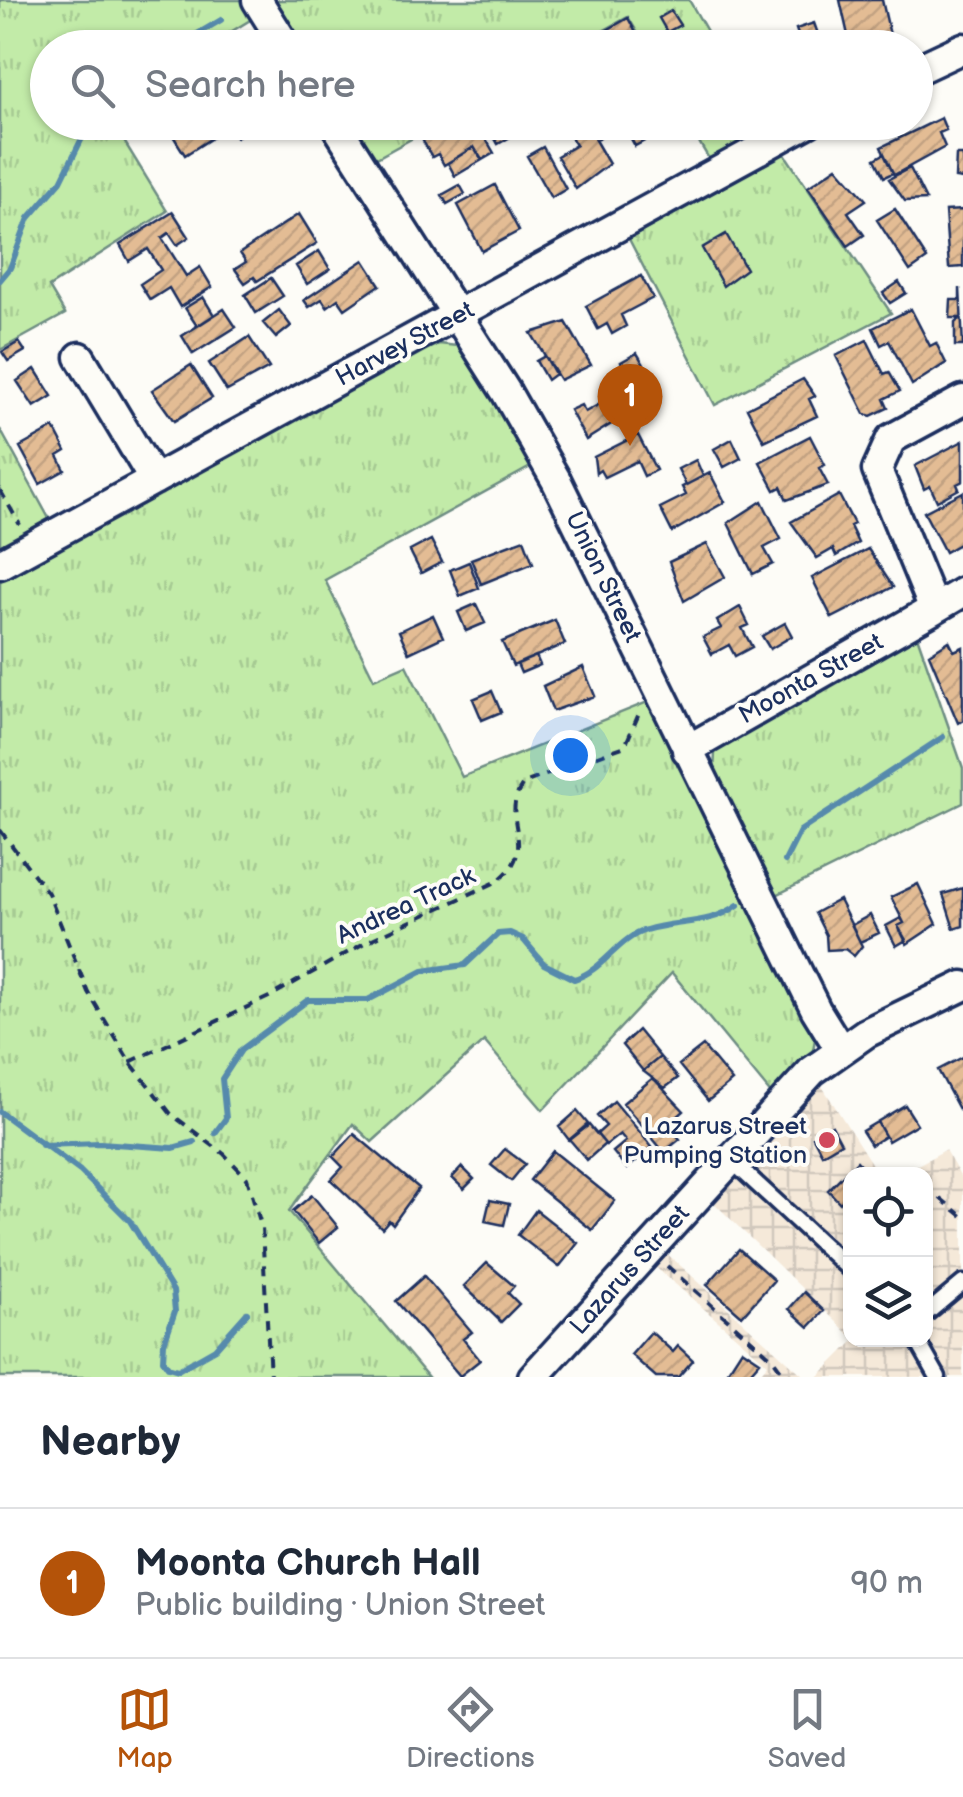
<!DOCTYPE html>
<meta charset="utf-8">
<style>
:root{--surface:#fff;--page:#f2f2f3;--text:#1f2937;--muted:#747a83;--line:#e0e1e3;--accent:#b45309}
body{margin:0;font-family:"Balsamiq Sans",sans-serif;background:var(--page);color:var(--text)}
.controls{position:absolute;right:30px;bottom:30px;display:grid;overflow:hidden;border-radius:20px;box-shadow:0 2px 8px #0004}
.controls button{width:90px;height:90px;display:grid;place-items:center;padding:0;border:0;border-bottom:2px solid var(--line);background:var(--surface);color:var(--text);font:50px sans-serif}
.you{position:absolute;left:570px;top:755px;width:35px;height:35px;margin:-25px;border:8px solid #fff;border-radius:50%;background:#1a73e8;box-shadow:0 0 0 15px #1a73e833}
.badge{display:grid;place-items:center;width:65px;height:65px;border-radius:50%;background:var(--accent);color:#fff;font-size:32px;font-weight:700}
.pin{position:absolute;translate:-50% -82px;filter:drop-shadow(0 2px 5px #0008)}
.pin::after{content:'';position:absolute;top:52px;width:35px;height:30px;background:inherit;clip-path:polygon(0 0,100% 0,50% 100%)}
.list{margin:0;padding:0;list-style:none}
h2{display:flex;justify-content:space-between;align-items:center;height:130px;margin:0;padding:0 40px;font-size:42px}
h2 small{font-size:32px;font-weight:400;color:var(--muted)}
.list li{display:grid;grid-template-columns:65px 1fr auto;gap:30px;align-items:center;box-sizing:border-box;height:150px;padding:0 40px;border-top:2px solid var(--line)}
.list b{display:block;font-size:38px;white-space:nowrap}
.list p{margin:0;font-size:32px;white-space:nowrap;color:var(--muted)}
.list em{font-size:32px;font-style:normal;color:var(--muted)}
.icon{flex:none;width:55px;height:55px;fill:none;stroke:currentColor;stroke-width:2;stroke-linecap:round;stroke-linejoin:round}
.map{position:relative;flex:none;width:963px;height:1377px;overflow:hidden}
.search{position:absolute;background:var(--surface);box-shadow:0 2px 8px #0004;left:30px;right:30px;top:30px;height:110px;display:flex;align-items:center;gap:25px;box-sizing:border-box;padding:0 35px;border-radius:55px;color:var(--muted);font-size:38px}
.sheet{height:280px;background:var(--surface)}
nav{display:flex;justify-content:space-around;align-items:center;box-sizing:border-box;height:140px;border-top:2px solid var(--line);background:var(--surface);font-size:28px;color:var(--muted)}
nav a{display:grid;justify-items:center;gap:5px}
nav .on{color:var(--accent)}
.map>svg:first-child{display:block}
.industrial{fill:url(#industrial-grid)}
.grass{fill:url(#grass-tufts);stroke:#6e8d83;stroke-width:2.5}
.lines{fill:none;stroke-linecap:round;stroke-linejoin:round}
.stream{stroke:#578aac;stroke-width:6}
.building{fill:url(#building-hatch);stroke:#1b2f5e;stroke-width:2.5}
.lane-casing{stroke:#1b2f5e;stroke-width:21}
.street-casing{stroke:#1b2f5e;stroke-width:35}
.path{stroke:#1b2f5e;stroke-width:4;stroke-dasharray:10 8;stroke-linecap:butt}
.lane{stroke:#fdfcf7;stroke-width:14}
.street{stroke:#fdfcf7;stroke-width:28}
.poi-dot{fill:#d1495b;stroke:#fdfcf7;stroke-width:4}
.labels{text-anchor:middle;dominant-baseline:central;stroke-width:8;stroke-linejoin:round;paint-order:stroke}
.street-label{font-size:25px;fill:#1b2f5e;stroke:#fdfcf7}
.poi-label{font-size:25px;fill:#1b2f5e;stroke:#fdfcf7;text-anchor:end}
</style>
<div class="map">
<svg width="963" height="1377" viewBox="0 0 963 1377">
<defs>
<pattern id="industrial-grid" width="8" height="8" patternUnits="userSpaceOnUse" patternTransform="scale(2.5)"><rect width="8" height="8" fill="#f5e9d9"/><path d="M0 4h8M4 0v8" fill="none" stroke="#d1c8bd"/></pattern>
<pattern id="grass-tufts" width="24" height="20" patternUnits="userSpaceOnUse" patternTransform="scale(2.5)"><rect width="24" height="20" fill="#c2eba8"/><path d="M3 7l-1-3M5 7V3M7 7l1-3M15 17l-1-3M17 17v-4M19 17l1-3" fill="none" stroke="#a6ca93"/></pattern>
<pattern id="building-hatch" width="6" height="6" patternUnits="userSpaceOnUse" patternTransform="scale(2.5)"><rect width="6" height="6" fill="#e3bc94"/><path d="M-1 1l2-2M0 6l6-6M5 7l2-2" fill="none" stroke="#c2a282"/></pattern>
</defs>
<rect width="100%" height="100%" fill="#fdfcf7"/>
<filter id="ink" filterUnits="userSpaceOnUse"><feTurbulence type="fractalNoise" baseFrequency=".01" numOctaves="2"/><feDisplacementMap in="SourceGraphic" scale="20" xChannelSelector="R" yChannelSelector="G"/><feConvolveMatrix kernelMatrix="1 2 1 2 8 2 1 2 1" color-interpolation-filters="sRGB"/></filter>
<g filter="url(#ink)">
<path class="industrial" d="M820,1083l58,91h-28v161l-139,-135z
M945,1150l18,31v196h-145l37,-37h71v-166h-25z
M664,1251l141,126h-48l11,-13 -115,-99z"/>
<path class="grass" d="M0,0h244l11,17 -49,30 -158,1v74l65,1 54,88 -118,76 16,27 -65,36z
M271,0h418l27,47h-70l-18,-30 -54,30h-273z
M349,123h91l-67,37z
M688,123h71l4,6 -54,30z
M784,153l107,160 -176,92 -86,-166z
M439,344l18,2 10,7 67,112 -209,115 49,99 32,-14 56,112 188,-76 166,333 -4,21 -40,40 -100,-122 -129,137 -59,-69 -112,101 -19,-18 -64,87 139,166h-428v-796l397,-220z
M0,429l51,93 -51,28z
M916,633l47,135v35l-191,94 -58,-122 1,-23z"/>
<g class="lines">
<path class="stream" d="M163,48l24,-8 34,-20
M0,280l10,-12 19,-50 32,-37 29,-59
M785,861l15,-30 143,-94
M0,1112l80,59 50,50 43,70 2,20 -11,32 -1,17 5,7 10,3 37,-21 32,-36
M215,1133l11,-15 -4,-39 19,-29 67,-50h60l55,-29 42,-6 33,-31 12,-1 13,6 21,25 30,15c29,-8 44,-41 72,-49 32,-10 63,-4 92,-25
M42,1145l58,-2 73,5 21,-6"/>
</g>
<path class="building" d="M840,0h42l8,35 -40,9z
M671,11l9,14 -13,7 -8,-14z
M628,18l13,24 -9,6h-56z
M814,23l4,11 -18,7 -4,-12z
M941,118l5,12 -7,3 6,14 -51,28 -13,-28z
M174,122h82l1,2 -21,13 -7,-10 -44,28 -15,-24 7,-4z
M454,122h7l4,8 20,-8 8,14 -7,3 8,14 -12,7 -8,-13 -30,18 -6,-11 -6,3 -9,-16z
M494,122h17l6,11 -19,11 -10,-18z
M622,122h41l-17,9 4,7 -15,8z
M584,123l5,10 6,-4 5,9 -5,2 14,24 -33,25 -19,-33 19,-11 -8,-13z
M474,147l8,13 -27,16 -7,-13z
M543,147l23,42 -15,9 -24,-42z
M884,154l9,19 -9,4 -9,-18z
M956,155h7v24l-8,-1z
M837,167l29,33 -18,12 16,23 -16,11 -40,-59z
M910,168l16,32 -21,1 -16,-22z
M460,185l5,9 -18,10 -5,-9z
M495,185l24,46 -37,20 -24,-46z
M895,209l32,50 -17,12 -33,-51z
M963,210v57l-14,1 -4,-57z
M173,212l16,25 -12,8 -8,-12 -7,5 24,38 14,-9 12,20 -32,20 -11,-19 -19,12 -10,-16 21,-14 -13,-21 -19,12 -9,-16z
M299,214l18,29 -60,38 -3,-4 -9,6 -10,-14 11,-7 -6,-9z
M726,234l20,35 -23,17 -21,-38z
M319,251l11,18 -23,15 -11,-18z
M364,260l16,25 -35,24 -7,-10 -11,8 -5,-8 -13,8 -5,-7z
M641,276l12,22 -32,17 5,11 -14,8 -5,-10 -9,5 -12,-23z
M271,278l12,18 -27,17 -11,-18z
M899,282l7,11 -16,10 -7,-10z
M960,288l3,58h-8v-23l5,-5h-10l1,-18h9z
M203,297l11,18 -17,11 -12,-18z
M224,309l12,18 -43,27 -11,-18z
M911,309l19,37 6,-3 10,20 -34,22 -23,-44 -8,4 -8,-17z
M279,310l12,16 -15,12 -13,-15z
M566,322l25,43 -31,15 -29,-47z
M249,337l20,31 -42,23 -18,-28z
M867,340l17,34 5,-2 11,19 -16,8 4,9 -17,8 -6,-2 -29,-58z
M19,342l6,9 -17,10 -6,-9z
M637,353l12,20 -17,10 -11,-21z
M545,356l10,18 -8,6 -11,-19z
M191,365l21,33 -38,23 -22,-31z
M35,369l17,27 -18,11 -17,-26z
M803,379l12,17 -6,3 8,17 -53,25 -17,-33z
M622,392l10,19 -46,29 -16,-30 11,-5 4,7z
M54,428l12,23 -8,5 7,14 -25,14 -20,-37z
M638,435l18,35 -12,6 -7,-15 -33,16 -4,-7 -4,3 -2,-16z
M810,436l15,29 -6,3 9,17 -41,15 -6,-13 -6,3 -15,-28z
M732,439l9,19 -17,9 -10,-18z
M963,441v40l-6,3 2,5 -22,12 -7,-15 -6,3 -9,-23z
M696,460l7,16 -17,9 -8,-16z
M710,473l15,29 -53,30 -12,-24 26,-13 -4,-8z
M963,492v50l-18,10 -21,-40z
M839,495l15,29 -4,2 8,17 -22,13 -3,-7 -16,9 -26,-36z
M762,501l19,38 -17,9 9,16 -20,10 -25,-51z
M524,539l9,24 -52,21 -10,-25z
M431,540l11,22 -21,11 -11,-22z
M707,544l18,33 -41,24 -15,-39z
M868,549l25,38 -61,31 -20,-40z
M469,562l10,26 -19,8 -10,-26z
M476,604l9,19 -19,8 -8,-19z
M740,607l9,18 -7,3 10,19 -17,9 -6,-11 -17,9 -9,-17 18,-9 -4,-7z
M433,615l10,22 -34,16 -10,-22z
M555,620l10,24 -52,22 -11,-24z
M785,623l7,13 -22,13 -8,-13z
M949,641l5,10 9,-4v74l-5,2 -29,-69z
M536,656l4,9 -19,8 -4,-9z
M583,667l12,29 -42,15 -10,-25z
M492,691l9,21 -19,8 -9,-21z
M918,884l19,40 -30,20 -9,-18 6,-3 -13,-26z
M963,888v38l-9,3 -11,-35z
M839,900l23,46 -8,10 -9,-7 -18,1 -1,-15 -11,-22z
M870,915l9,18 -19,9 -8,-17z
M901,918l3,5 -6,3 8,14 -10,6 -10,-20z
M638,1030l22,27 -17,14 -21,-26z
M703,1046l29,35 -24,20 -29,-36z
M660,1057l18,21 -13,10 -22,-17z
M963,1057v50l-4,2 -21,-39z
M653,1078l31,33 -16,14 12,14 -16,13 -41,-49z
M614,1101l38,46 -25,22 -14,-17 13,-11 -6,-7 -14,11 -9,-11 9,-8 -9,-10z
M905,1105l12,19 -29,17 -11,-19z
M577,1111l11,13 -19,16 -10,-13z
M877,1122l8,14 -14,9 -9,-14z
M589,1125l16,19 -18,16 -17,-20z
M832,1126l9,17 -19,11 -9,-17z
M354,1134l65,54 -26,36 -4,-4 -7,8 -51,-48 12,-13 -10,-10z
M505,1149l20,15 -14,17 -20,-16z
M553,1151l62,50 -23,29 -62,-50z
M857,1161l12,13h-19v18l-10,11 -12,-13z
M462,1167l12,12 -10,10 -12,-11z
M312,1195l26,32 -19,16 -26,-32z
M490,1200l19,4 -5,21 -19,-4z
M536,1210l42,33 -19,24 -41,-32z
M739,1249l35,31 -32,36 -35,-31z
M487,1263l27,23 -6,7 11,11 -18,18 -37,-36z
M424,1276l48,56 -9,7 17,21 -20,16 -64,-75z
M804,1292l20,19 -15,16 -20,-18z
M651,1332l22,20 5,-6 15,14 -15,17h-22l-25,-22z
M742,1349l18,12 -14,16h-22z"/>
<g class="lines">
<defs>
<path id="lane" d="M731,1160l119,110
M926,1314l37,-31
M917,1340l21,37"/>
<path id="street" d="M257,0l30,48
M916,70l47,-22
M334,122l172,270 50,88 260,530 24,39
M80,357l74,123
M963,400l-72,39 -14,31 57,139 29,-17
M0,564l809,-442
M687,750l247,-141
M533,1377l279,-306 54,-38 97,-47"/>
</defs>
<use href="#lane" class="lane-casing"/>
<use href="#street" class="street-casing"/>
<path class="path" d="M0,490l20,35
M0,830l48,63 40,99 42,70 41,52 53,40 23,24 15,50 8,149
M130,1062l139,-65 99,-56 128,-59c47,-35 0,-63 28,-99l101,-37 16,-37
M940,1198l23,19
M667,1266l106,93 13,18"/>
<use href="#lane" class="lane"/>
<use href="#street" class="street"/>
</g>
</g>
<circle class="poi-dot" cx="827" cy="1140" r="10"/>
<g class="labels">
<g class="street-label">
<text transform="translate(405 344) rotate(-28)">Harvey Street</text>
<text transform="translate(603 577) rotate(64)">Union Street</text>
<text transform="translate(811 679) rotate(-29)">Moonta Street</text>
<text transform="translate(406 906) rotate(-25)">Andrea Track</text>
<text transform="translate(630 1270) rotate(-48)">Lazarus Street</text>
</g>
<g class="poi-label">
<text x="807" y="1126">Lazarus Street<tspan x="807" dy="29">Pumping Station</tspan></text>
</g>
</g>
</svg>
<div class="controls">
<button><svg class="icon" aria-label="locate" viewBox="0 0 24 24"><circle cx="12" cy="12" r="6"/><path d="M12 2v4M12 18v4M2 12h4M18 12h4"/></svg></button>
<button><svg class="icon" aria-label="layers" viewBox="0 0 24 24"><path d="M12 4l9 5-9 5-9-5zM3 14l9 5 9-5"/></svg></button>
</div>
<div class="you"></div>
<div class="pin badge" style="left:630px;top:446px">1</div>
<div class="search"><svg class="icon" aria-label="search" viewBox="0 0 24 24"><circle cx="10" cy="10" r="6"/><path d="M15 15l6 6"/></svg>Search here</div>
</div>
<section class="sheet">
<h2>Nearby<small></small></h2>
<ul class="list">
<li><span class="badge">1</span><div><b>Moonta Church Hall</b><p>Public building · Union Street</p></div><em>90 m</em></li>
</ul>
</section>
<nav>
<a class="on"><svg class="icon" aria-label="map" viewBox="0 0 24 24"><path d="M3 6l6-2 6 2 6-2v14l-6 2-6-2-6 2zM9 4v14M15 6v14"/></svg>Map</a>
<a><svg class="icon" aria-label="directions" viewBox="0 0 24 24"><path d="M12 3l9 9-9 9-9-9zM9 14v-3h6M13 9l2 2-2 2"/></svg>Directions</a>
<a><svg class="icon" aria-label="saved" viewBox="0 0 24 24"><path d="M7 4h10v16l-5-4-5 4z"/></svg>Saved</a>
</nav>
